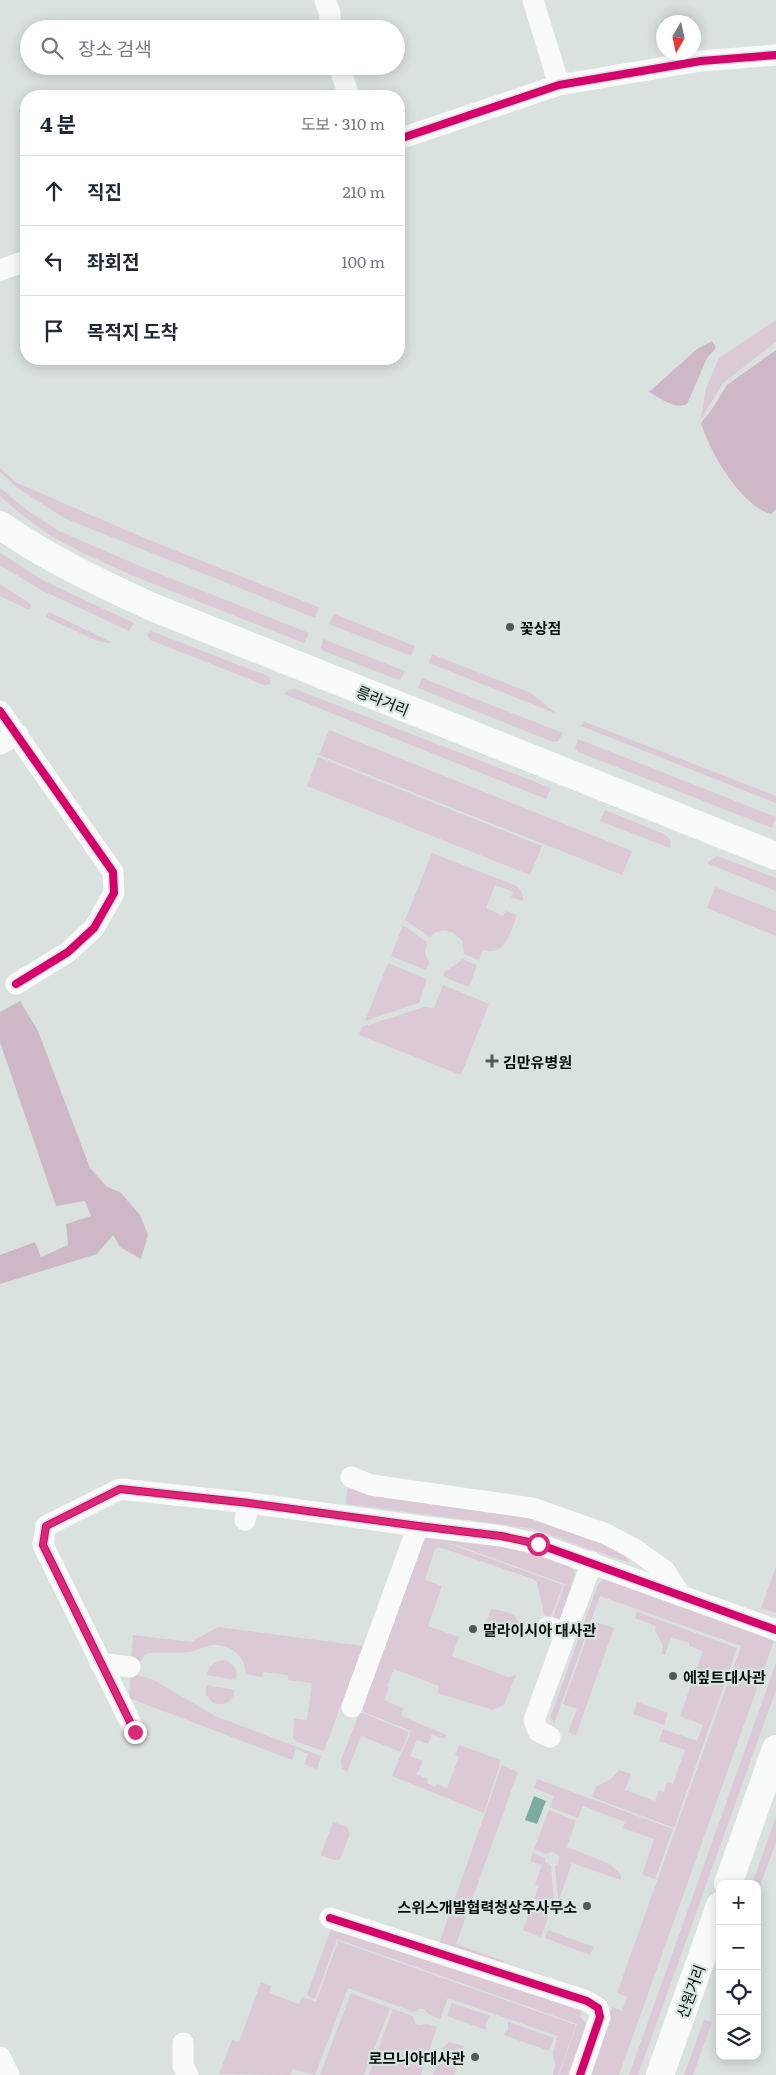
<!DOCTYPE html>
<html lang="ko">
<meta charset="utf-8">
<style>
:root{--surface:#fff;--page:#f2f2f3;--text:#1f2937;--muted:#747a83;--line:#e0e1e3}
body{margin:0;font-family:Literata,"Noto Sans KR",serif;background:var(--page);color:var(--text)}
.controls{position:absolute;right:15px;bottom:15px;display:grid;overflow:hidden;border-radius:10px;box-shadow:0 2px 12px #0003}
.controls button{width:45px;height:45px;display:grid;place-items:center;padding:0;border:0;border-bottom:1px solid var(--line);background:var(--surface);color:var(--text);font:25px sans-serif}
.compass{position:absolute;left:656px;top:15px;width:45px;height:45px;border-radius:50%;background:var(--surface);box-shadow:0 2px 12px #0003;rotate:189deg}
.stop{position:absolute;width:15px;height:15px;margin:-11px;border:4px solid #db2777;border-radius:50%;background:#fff}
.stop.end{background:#db2777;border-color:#fff;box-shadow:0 1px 5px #0008}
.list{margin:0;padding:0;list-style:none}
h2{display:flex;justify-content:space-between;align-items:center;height:65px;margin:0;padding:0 20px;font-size:21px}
h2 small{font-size:16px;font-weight:400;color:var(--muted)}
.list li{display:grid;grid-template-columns:32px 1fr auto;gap:15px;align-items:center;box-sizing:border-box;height:70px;padding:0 20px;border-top:1px solid var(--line)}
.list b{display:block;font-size:19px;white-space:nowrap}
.list em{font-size:16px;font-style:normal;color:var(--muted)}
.icon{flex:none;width:28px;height:28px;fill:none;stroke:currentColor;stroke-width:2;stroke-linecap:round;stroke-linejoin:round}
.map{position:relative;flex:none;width:776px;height:2075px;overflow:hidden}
.search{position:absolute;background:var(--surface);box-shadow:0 2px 12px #0003;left:20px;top:20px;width:385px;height:55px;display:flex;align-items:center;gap:12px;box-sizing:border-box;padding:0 18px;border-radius:28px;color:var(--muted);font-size:19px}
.panel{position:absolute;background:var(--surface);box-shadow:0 2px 12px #0003;left:20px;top:90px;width:385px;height:275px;border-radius:20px}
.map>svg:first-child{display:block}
.green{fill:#dbc9d6}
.forest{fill:#ceb7c7}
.water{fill:#7cac9f}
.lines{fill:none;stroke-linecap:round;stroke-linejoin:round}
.minor{stroke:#f9fbfa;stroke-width:21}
.major{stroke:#f9fbfa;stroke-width:28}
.cycleway-casing{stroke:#d6e5e0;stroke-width:11}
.cycleway{stroke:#d6006c;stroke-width:8}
.route{stroke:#db2777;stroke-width:6}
.poi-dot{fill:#525856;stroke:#d6e5e0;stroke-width:2}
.labels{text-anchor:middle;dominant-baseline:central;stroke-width:4.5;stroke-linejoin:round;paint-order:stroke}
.poi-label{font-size:15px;font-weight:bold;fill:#080d0c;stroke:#d6e5e0;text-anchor:start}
.street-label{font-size:15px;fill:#080d0c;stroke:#d6e5e0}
</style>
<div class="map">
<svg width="776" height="2075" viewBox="0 0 776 2075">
<rect width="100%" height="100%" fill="#dae2df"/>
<path class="green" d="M776,320v22l-53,41 -22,36 5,-31 13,-30z
M0,468l17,15 132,57 170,67 -4,11 -251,-100 -48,-31 -16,-15z
M0,488l28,23 31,20 81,35 169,67 -5,10 -168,-66 -51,-23 -32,-17 -30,-21 -23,-20z
M0,553l46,29 88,41 -5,8 -88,-41 -41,-25z
M0,584l31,20 -2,6 -29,-14z
M49,612l62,30 -2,1 -12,-2 -51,-24z
M334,614l81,32 -4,10 -82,-32z
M151,631l117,45 2,2v6l-6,1 -114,-45 -3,-5z
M323,639l82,32 -5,9 -4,-1 -72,-28 -3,-2z
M432,654l99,39 26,21 -128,-51z
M422,678l141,55 -5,8 -5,1 -135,-54z
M295,689l256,99 -5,11 -262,-105 4,-4z
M583,721l193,75v7l-195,-77z
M329,730l303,121 -10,24 -303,-120z
M578,739l198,78 -4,11 -194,-76 -3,-4z
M318,757l224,89 -12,29 -223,-89z
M605,810l59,24c6,4 8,8 6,14l-70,-27z
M432,853l85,33c4,5 8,10 5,15l-11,-4 2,-5 -18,-7 -9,23 17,8 3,-5 11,4c-7,17 -10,41 -34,35l-4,10 -15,-6 -2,-13c-9,-11 -22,-15 -32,-4l-25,-17z
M717,856l59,22v13l-69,-28z
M715,887l61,24v25l-69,-28z
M403,925l24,17 -2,11 4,10 -3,7 -35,-14z
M462,959l15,6 -8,22 -25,-10 -1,-2c3,-7 14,-9 19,-16z
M388,963l39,16 -8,24 -54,18z
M443,985l46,19 -28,71 -102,-40 3,-8 62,-20 10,1z
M347,1489l191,26 77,27 15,21 -100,-35 -184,-24z
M428,1536l90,12 53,19 4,7 -15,46 -7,-3 12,-33 -112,-40 -18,-2 18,3 110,40 -13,34 -6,-4 -7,-33 -4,-3 -94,-32 -4,2 -10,31 17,6 -14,40 31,11 -7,19 56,21 8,-2 -12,30 -11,5 -56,-17 2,-7 -45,-17 -7,17 2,1 -5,13 19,8 -2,8 46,19 -2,4 -13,-5 -4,10 -11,-4 -7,16 13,5 -6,13 11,5 -1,4 8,4 2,-3 10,4 12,-31 -4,-2 4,-10 42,15 -17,53 -92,-37 19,-45 -50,-20 61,-171z
M776,1567v46l-15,-5z
M604,1579h4l167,59 -156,437h-31l24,-68 10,4 5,-14 -10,-4 124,-347 -141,-50 -46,128 -4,-6 48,-134z
M491,1609c15,2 30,4 28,23l-32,-11z
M637,1612l100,36 -63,180 -82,-31 4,-10 15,-8 8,-9 12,4 -6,16 30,11 4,-10 5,1 3,-10 6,2 12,-34 -26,-9 4,-12 34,12 6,-16 -23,-9 23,-65 -14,-5v-3l-18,-6 -6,18 -3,-1 1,-8 -8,-16 1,-4 -21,-8z
M593,1621l21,7 -38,107 -8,-3 9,-23 -14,-5z
M218,1627l145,19 -39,105 -27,-9 -4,-4 1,-19 13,1 5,-37 -24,-3v-5l-25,-3 -1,5 -17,-3c2,-18 -15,-30 -33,-29 -8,1 -15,6 -23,7 -14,2 -30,-1 -44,2 -4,7 -4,10 -14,8l2,-27 58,7z
M225,1660c9,4 13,10 11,20l-29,-5c2,-10 8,-14 18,-15z
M776,1663v27l-138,385h-9z
M131,1673l23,7 61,36 106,40 -4,13 -13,-5 4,-10 -12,-5 -4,11 -163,-62z
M206,1685l29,5c-2,12 -11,17 -22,13l-7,-8z
M637,1702l31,11 -4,12 -31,-11z
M360,1712l49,20 -8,20 -40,-16 -14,36 -5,-4 -1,-8z
M502,1765l16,7 -62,172 48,17 -4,6 -63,-18z
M537,1779l136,50 -18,50 -13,-4 12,-36 -31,-11 2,-6 -42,-16 -5,12 -28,-11 4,-11 -20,-8z
M549,1810l27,11 -9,26 43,17 11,11v5l-49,-17 -14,39 -3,-36 3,-2 1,-8 -6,-4 -7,2 -12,-5z
M776,1817v25l-19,52v-10h-5z
M333,1822l14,5 3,7 -9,23 -2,3h-5l-13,-5z
M533,1853l12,5v4l6,4 3,35 -13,36 -18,-7 16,-44 -4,-2 7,-19 -12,-4z
M332,1926l167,55 83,30 -2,6 5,5 1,3 -18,50h-9l18,-51 -240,-85 -22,60 -8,-4z
M548,1930l46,17 -4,8 -45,-17z
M338,1941l238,84 -18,50h-5l2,-10 -2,-12 5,-17 -110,-38 -8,21 -10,-4 -6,-6h-5l-5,3 -66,-24 -33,87 -22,-6 -3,6 -71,-1 13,-34 7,2 22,-60 10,4 -2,7 30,11 3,-7 14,5z
M351,1993l39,15 -26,67h-44z
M452,2003l39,13 -5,6v8l-39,-14z
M393,2009l20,7 2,7 3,2 9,-1 10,3 -16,48h-52z
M704,2020l8,2 -19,53h-9z
M508,2022l46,16 -5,13 -46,-16 5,-5z
M449,2042l15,4 -10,29h-21l9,-27z"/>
<path class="forest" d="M712,341l4,7 -9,10 -20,46c-13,6 -26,-6 -38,-12l48,-43z
M776,350v159l-5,5c-31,-9 -61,-62 -70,-91l11,-14 15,-24z
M20,1001l18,30 52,137 16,18 15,7 19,22 8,20 -7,24 -21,-12 -7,-12 -16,19 -97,30v-29l35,-13 6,15 27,-12 -2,-21 25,-8 -6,-15 -29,5 -56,-164v-30z"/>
<path class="water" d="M534,1796l12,5 -9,23 -12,-4z"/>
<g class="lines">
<path class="minor" d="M325,0l5,14v15
M533,0l26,85
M339,66l10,30
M399,139l160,-54 142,-24 75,-6
M0,270l26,-9
M0,711l113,161 1,21 -20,35 -26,24 -52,32
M0,744l18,-10
M351,1477l20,8 161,23 74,26 30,16 29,21 16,25
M245,1520l4,-17
M548,1627l17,6
M100,1663l30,4
M352,1707l66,-181
M135,1732l-92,-187 3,-19 74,-37 129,14 169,23 83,10 37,8 238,86
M550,1737l-12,-6 -4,-11 58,-158
M330,1918l257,83 11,7 2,9 -20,58
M183,2043v23l5,9
M0,2057l9,18"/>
<path class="major" d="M0,525c47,33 98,57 150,81l626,250
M728,1884l48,-135
M660,2075l60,-169"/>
<defs>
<path id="cycleway" d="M399,139l160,-54 142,-24 75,-6
M0,711l113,161 1,21 -20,35 -26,24 -52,32
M135,1732l-92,-187 3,-19 74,-37 129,14 169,23 83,10 37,8 238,86
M330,1918l257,83 11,7 2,9 -20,58"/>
</defs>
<use href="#cycleway" class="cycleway-casing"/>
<use href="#cycleway" class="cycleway"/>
</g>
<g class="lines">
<path class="route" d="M135,1732l-92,-187 3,-19 74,-37 129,14 169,23 83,10 37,8"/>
</g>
<g class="poi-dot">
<circle cx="510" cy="627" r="5"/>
<path d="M489.5 1053.5h5v5h5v5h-5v5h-5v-5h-5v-5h5z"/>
<circle cx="473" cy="1629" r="5"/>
<circle cx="673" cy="1676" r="5"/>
<circle cx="587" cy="1906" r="5"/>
<circle cx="475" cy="2057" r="5"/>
</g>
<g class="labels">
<g class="poi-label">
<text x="520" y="627">꽃상점</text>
<text x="503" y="1061">김만유병원</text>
<text x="483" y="1629">말라이시아 대사관</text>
<text x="683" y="1676">에짚트대사관</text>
<text x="577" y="1906" text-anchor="end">스위스개발협력청상주사무소</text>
<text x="465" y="2057" text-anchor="end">로므니아대사관</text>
</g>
<g class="street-label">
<text transform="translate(383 700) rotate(22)">릉라거리</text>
<text transform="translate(690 1991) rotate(-70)">산원거리</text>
</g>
</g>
</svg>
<div class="controls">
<button>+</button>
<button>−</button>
<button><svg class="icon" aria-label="locate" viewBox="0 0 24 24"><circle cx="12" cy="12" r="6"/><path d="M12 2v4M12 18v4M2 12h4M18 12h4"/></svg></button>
<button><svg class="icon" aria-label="layers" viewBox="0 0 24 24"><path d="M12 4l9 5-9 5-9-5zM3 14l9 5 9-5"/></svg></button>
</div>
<svg class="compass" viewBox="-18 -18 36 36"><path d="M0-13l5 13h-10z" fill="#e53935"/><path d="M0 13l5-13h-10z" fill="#747a83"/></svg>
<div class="stop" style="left:538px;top:1544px"></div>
<div class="stop end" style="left:135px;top:1732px"></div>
<div class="search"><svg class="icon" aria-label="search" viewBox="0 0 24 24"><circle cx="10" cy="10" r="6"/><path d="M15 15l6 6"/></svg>장소 검색</div>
<section class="panel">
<h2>4 분<small>도보 · 310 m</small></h2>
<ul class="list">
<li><svg class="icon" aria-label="ahead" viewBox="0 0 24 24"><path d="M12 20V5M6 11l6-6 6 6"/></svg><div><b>직진</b></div><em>210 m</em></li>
<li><svg class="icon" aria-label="left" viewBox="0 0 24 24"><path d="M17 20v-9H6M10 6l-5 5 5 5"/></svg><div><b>좌회전</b></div><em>100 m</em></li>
<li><svg class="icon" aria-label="arrive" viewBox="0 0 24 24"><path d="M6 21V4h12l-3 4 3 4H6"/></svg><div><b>목적지 도착</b></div></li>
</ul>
</section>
</div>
